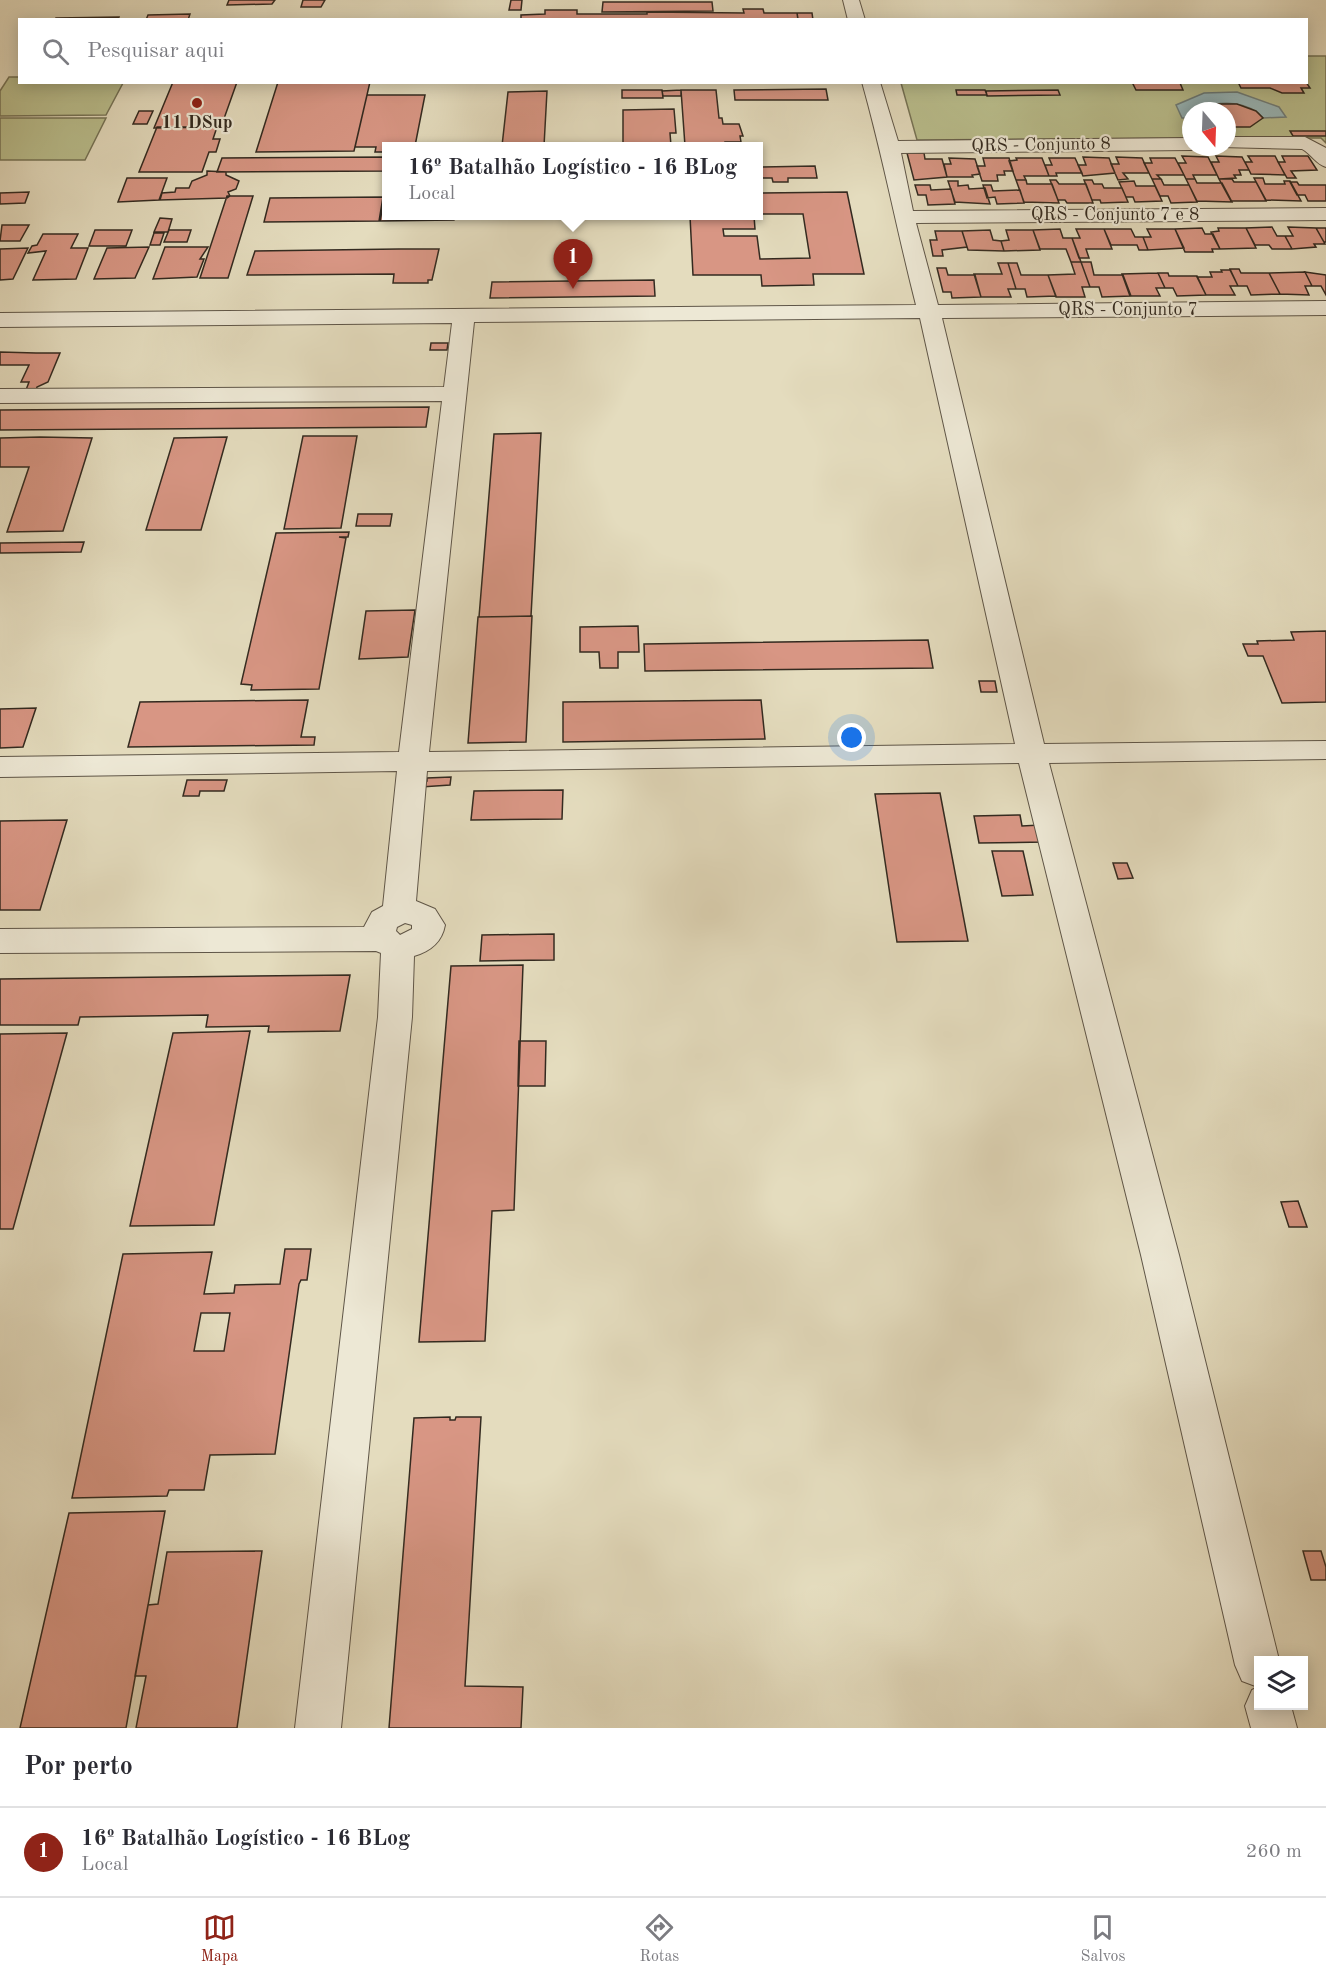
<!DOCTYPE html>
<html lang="pt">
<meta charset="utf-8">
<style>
:root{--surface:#fff;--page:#f7f7f7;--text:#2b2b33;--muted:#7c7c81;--line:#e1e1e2;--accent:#8f2418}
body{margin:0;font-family:"Old Standard TT",serif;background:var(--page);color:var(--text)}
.controls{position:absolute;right:18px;bottom:18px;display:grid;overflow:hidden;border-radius:0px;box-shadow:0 3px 15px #0003}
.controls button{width:54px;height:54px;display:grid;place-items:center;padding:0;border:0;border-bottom:2px solid var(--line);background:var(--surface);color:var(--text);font:30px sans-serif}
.compass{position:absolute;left:1182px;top:102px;width:54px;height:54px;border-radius:50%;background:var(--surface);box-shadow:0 3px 15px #0003;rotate:161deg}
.you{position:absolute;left:852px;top:738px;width:21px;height:21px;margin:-15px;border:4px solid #fff;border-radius:50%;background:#1a73e8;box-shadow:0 0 0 9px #1a73e833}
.badge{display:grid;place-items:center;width:39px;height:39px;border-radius:50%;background:var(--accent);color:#fff;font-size:20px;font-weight:700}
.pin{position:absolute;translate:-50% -50px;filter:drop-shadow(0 2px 3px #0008)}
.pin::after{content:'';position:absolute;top:32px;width:21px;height:18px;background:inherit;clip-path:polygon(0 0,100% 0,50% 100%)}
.popup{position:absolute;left:382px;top:142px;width:381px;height:78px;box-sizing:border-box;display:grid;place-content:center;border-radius:0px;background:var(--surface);filter:drop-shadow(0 2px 4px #0005);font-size:20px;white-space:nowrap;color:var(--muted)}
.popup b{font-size:22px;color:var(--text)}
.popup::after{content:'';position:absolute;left:50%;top:100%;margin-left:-12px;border:12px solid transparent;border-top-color:var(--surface)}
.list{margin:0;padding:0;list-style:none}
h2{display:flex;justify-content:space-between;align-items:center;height:78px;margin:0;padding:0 24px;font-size:26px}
h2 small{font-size:20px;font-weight:400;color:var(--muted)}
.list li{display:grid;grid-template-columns:39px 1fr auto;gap:18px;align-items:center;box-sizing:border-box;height:90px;padding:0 24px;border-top:2px solid var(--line)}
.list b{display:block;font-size:22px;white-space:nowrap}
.list p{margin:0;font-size:20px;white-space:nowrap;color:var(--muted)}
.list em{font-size:20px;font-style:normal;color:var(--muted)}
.icon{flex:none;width:33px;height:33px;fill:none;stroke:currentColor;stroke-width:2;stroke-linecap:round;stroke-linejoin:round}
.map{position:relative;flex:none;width:1326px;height:1728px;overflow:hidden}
.search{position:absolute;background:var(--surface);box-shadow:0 3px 15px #0003;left:18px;right:18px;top:18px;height:66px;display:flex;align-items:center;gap:15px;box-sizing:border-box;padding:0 21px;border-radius:0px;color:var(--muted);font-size:22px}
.sheet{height:168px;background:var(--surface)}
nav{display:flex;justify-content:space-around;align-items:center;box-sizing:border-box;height:84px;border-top:2px solid var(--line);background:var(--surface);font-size:16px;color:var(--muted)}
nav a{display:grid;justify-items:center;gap:3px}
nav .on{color:var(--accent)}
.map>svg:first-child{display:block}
.green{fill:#babf8e;stroke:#767457;stroke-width:1.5}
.water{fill:#9ab9bb;stroke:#71807d;stroke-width:1.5}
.building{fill:#d89684;stroke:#332a20;stroke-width:1.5;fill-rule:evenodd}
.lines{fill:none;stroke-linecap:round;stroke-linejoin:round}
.minor-casing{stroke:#5f5648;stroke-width:2}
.minor{fill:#ede8d5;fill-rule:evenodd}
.poi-dot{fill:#8f2418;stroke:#ede8d5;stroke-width:2}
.labels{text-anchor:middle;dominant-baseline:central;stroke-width:4.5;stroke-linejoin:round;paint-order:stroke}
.far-poi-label{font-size:18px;font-weight:bold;fill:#332a20;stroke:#ede8d5}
.far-street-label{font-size:18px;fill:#332a20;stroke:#ede8d5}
</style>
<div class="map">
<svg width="1326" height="1728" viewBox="0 0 1326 1728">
<rect width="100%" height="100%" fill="#e4dcbe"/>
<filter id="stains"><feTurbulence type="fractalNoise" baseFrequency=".00333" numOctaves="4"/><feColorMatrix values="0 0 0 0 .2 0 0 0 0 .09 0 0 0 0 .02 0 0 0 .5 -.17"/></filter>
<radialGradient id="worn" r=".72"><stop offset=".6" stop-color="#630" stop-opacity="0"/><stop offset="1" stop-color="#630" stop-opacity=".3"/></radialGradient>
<path class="green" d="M1307,56h19v87l-5,-5h-94v-27h-36v27l-274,2 -16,-57 405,-1z
M9,77h10l1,5 103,1 -17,32 -106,1v-25z
M0,118h106l-21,42h-85z"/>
<path class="water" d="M1237,92l42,15 7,10 -23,1c-15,-17 -42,-18 -61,-9v2h-11v7h-9l-6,-13 28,-12z"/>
<path class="building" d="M229,0h46l-3,4 -45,1z
M303,0h22l-4,7h-20z
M511,0h11l-1,10h-12z
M603,2h109l1,9 -111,1z
M743,9h20l1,4h33l1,6 -277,1v-5l24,-1v-4h32v4h70v-2l97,1z
M797,13h15l1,7h-15z
M190,14l-2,6h-42l2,-5z
M119,17l-1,3h-62v-2z
M173,82h64l-16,45 -67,1z
M278,82h92l-16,69 -98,1z
M1132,82l48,1 3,7h-47z
M1238,82h68l4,6h-9l3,5h-22l-12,-5h-29z
M826,89l2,11h-93l-1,-10z
M662,90l1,8h-41v-8z
M681,90h35l3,28h3l1,6h16l4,12h-3l1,6h-16v4h-40z
M681,90v6h-18l-1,-5z
M956,90h29l2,5h-30z
M1058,90l2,5 -73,1 -1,-5z
M547,91l-3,55h-42l6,-54z
M367,95h58l-10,51h-28v6h-12l1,-5h-21z
M1213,104h24l19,7 7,7 -13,9h-23v-16h-25v-2z
M674,109l2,24h-6l1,13h-48v-36z
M139,111h14l-6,13h-14z
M157,127h60l-4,12h7l-4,13h-7l-7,20h-63z
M1290,131h36v5h-33z
M924,153l1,6h17l5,18 -33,3 -7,-27z
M1182,156l26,1 9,18h-24l2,4h-9l-8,-16h8z
M1216,156l26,1 7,13h-10l2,5h-7l2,3 -17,1 -8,-17h8z
M1248,156h27l10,19 -34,-1 -6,-12h7z
M1282,156h26l9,14 -26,1 5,7h-9l-9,-16h7z
M387,157v14l-170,1 5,-14z
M1083,157l26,1 6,15 -32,3 -5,-11h8z
M1116,157l26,1 7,15h-26l5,6 -10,1 -7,-16h8z
M949,158l26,1 5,15 -8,1 1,2h-26l-3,-13h7z
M983,158h26l4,13h-9l1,4h-8l1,6h-16l-5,-15h8z
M1016,158h26l7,18h-25l2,4h-10l-7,-19 8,-1z
M1049,158h26l7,15h-26l1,3h-8l-4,-11h7z
M1150,158h25l9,17h-27l4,4h-9l-8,-16h8z
M815,166l2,12h-29v4h-15l-1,-4h-13v-11z
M207,171l19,1v3l13,6 -3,8 -8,3 2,4 -3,2 -67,2 2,-7 13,-1 1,-4h13l3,-7 15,-6z
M127,178h40l-8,22 -41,2z
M1254,178h9l2,6h20l-1,-3h6l11,20 -35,-1z
M1152,179h9l3,6h25l8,17 -26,1 -3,-7h-8z
M1186,179h9l2,4h25l10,19 -35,-1z
M1219,179h13l2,3h22l10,19h-35z
M1016,180h10l1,4h25l7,19 -35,-1z
M1050,180h6l3,4h27l7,19h-26l-2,-3h-7z
M1084,180h8l2,4h8l2,4h18l6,14 -27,1 -1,-3h-8z
M948,181h10v5l10,-1 1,4 16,-1 5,16 -35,-2z
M1134,181l2,5h19l7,15 -27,1 -2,-5h-7l-7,-15z
M1290,182h7l2,3h27v16h-18l-3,-6h-8z
M915,185h15l1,5 20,-1 4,15 -27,1 -2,-10h-8z
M983,185h8l2,6 27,-1 4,13 -27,1 -2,-7 -8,1z
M387,186v30h68l-1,4 -74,1z
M29,192l-4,11 -25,1v-11z
M847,192l17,82h-51l1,11 -52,1 -1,-11h-68l-3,-59h64l1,13h-32l1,7h33l3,23 50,-1 -7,-44h-44v-21z
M227,196h26l-25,82h-28z
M383,197l-4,24 -115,1 6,-24z
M160,218l12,1 -4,13h-14z
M2,225h27l-9,16h-20z
M1272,227l5,9h8l7,13h-20l-3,-4h-14l-9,-17z
M1288,227l28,1 9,16h-11l2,3 -24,2 -7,-13h8z
M1202,228l3,6h8l7,15h-8l1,3h-28l-10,-23z
M1218,228h28l10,20 -36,1 -9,-17 8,-1z
M1316,228h10v14h-2z
M1060,229l3,9h9l9,24h-10l-5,-13h-26l-7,-19z
M1076,229h28l8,20h-26l3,9h-10l-7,-20h8z
M1104,229h27l4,8h8l5,13h-9l-2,-5h-26z
M1147,229h28l9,19 -36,2 -5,-13h8z
M95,230h37l-6,16h-37z
M169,230h22l-4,12h-23z
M990,230l3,10 8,1 3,10 -36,-1 -6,-19z
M1006,230h27l7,20 -36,1 -3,-10 8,-1z
M935,231h27l5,16 -25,3 1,6h-10l-3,-16h7z
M154,233h10l-4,12h-10z
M43,234h35l-7,14h17l-12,31 -43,1 13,-29 -18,2 4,-7 5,-1z
M149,247l-14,31 -41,1 13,-31z
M165,247h43l-8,12h4l-7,18 -44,2z
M28,248l-15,31 -13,1v-31z
M399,249h40l-7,31h-4v3h-35l1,-9 -147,1 8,-24z
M1071,262h10l9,25h-8l3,10h-29l-8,-22 27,-1z
M1081,262h10l3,13h29l8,21 -29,1 -3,-10h-9z
M998,263h10l8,26h-8l3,8h-30l-7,-23h28z
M1008,263h9l4,12h27l8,21 -29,1 -2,-8h-9z
M937,268h9l2,7h27l6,22 -29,1 -1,-6h-8z
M1230,269h9l2,4h28l11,21 -29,1 -4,-9h-9z
M1221,270h9l8,16h-8l5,9h-29l-9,-18h15l-2,-5h12z
M1305,272l7,14h-7l4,9 -29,-1 -11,-21z
M1305,272l21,3v20l-5,-9h-9z
M1158,273h10l1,3h28l9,19 -29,1 -4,-8h-8z
M1158,273l7,15h-9l4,8h-30l-8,-22z
M654,280l1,16 -165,2 2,-16z
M431,343h17l-1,7h-17z
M0,352l36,1h24l-12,29 -11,5 -1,3h-10l3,-8h-8l8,-17h-29z
M429,407l-3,20 -426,3v-20z
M541,433l-10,183 -52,1 15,-183z
M303,436h54l-16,92 -57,1z
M40,437l52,1 -29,93 -56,1 22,-65h-29v-29z
M227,437l-26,93h-55l28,-92z
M358,514h34l-2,12h-34z
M349,532l-1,5h-9l7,1 -27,151 -68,1 1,-5 -11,-1 35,-151z
M84,542l-3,10 -81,1v-10z
M415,610l-7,47 -49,2 7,-48z
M532,616l-6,126 -58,1 10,-126z
M638,626l1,26h-21v16h-18l-1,-16h-19v-25z
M1326,631v71l-44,1 -19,-47h-15l-5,-12h15l-1,-3 37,-1 -3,-8z
M928,640l5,28 -288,3 -1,-27z
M979,681h16l2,11h-16z
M308,700l-7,37h14l-1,8 -186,2 12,-45z
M761,700l4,39 -202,3v-40z
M36,708l-13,39 -23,1v-39z
M451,777l-1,8 -29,2v-6h6v-3z
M187,780h40l-3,11h-24l-1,5h-16z
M563,790l-1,29 -91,1 3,-29z
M940,793l28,148 -71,1 -22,-148z
M1020,815l2,11 18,-1 5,17 -66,1 -5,-27z
M67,820l-27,90h-40v-89z
M992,851h31l10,44 -31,1z
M1113,863h14l6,15 -15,1z
M554,934v26l-74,1 2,-26z
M523,965l-9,245 -22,1 -7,130 -66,1 32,-376z
M350,975l-10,56 -72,1 1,-6 -63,1 2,-12 -128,2 -2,8h-78v-46z
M250,1031l-36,194 -84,1 43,-193z
M67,1033l-54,196h-13v-195z
M519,1041h27l-1,45h-27z
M1298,1201l9,26h-18l-8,-25z
M285,1249h26l-4,31h-6l-2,4 -24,170 -65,1 -6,35h-35l-2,6 -95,2 51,-244 89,-2 -8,42 30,-1 1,-8 45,-1zM201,1313h29l-6,38h-30z
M450,1417v3h5l1,-3h25l-16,269 58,1 -2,41h-132l25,-310z
M165,1511l-39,217h-106l49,-215z
M262,1551l-25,177h-101l10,-52h-11l13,-71 10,-1 9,-52z
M1303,1551h18l5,16v13h-15z"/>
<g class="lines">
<defs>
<path id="minor" d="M843,0h16l6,20h-17z
M862,82h18l18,59 293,-3v9h8l-8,3 -290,3 12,58 413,-3v12l-410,3 22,82 388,-4v14l-384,3 102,426 282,-3v18l-277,4 130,492 100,405h-21v27l-16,-6 -7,-16 -94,-410 -122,-492 -592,8 -11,130 19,8 10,16c-3,17 -14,26 -31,31l-2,61 -71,711h-46l83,-711 3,-64 -5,-2 -376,2v-24l364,-2 8,-15 11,-6 14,-135 -397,6v-20l399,-5 43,-351 -442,2v-14l444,-2 8,-64 -452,4v-14l916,-8c-19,-74 -33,-149 -54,-223zM920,318l95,426 -586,8 45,-430zM405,923l7,2v4l-12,6 -4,-4 1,-4z
M1227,137h78l21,11v19c-10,-3 -15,-13 -24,-18l-82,-2h7z
M1258,1687v19h33l6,22h-46l-6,-22 7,-16z"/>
</defs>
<use href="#minor" class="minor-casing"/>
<use href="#minor" class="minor"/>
</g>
<circle class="poi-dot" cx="197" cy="103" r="6"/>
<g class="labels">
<g class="far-poi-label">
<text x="197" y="123">11 DSup</text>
</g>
<g class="far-street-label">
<text transform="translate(1041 145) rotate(-1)">QRS - Conjunto 8</text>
<text x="1115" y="215">QRS - Conjunto 7 e 8</text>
<text x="1128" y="310">QRS - Conjunto 7</text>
</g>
</g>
<rect width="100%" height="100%" filter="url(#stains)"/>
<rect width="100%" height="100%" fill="url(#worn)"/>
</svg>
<div class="controls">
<button><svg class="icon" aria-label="layers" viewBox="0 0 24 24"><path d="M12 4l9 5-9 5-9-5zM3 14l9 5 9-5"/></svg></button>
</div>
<svg class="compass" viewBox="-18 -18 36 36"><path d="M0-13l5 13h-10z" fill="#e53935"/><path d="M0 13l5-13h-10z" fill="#7c7c81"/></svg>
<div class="you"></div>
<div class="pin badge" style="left:573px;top:289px">1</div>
<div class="popup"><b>16º Batalhão Logístico - 16 BLog</b>Local</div>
<div class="search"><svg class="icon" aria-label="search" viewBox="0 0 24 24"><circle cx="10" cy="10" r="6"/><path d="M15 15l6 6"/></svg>Pesquisar aqui</div>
</div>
<section class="sheet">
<h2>Por perto<small></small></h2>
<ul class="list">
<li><span class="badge">1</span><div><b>16º Batalhão Logístico - 16 BLog</b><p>Local</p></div><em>260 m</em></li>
</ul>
</section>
<nav>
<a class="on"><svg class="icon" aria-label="map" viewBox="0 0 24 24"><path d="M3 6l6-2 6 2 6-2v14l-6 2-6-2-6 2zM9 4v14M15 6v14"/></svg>Mapa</a>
<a><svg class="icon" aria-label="directions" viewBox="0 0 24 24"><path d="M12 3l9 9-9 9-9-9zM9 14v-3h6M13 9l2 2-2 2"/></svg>Rotas</a>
<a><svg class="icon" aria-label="saved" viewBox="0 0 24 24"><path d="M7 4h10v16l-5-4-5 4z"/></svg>Salvos</a>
</nav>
